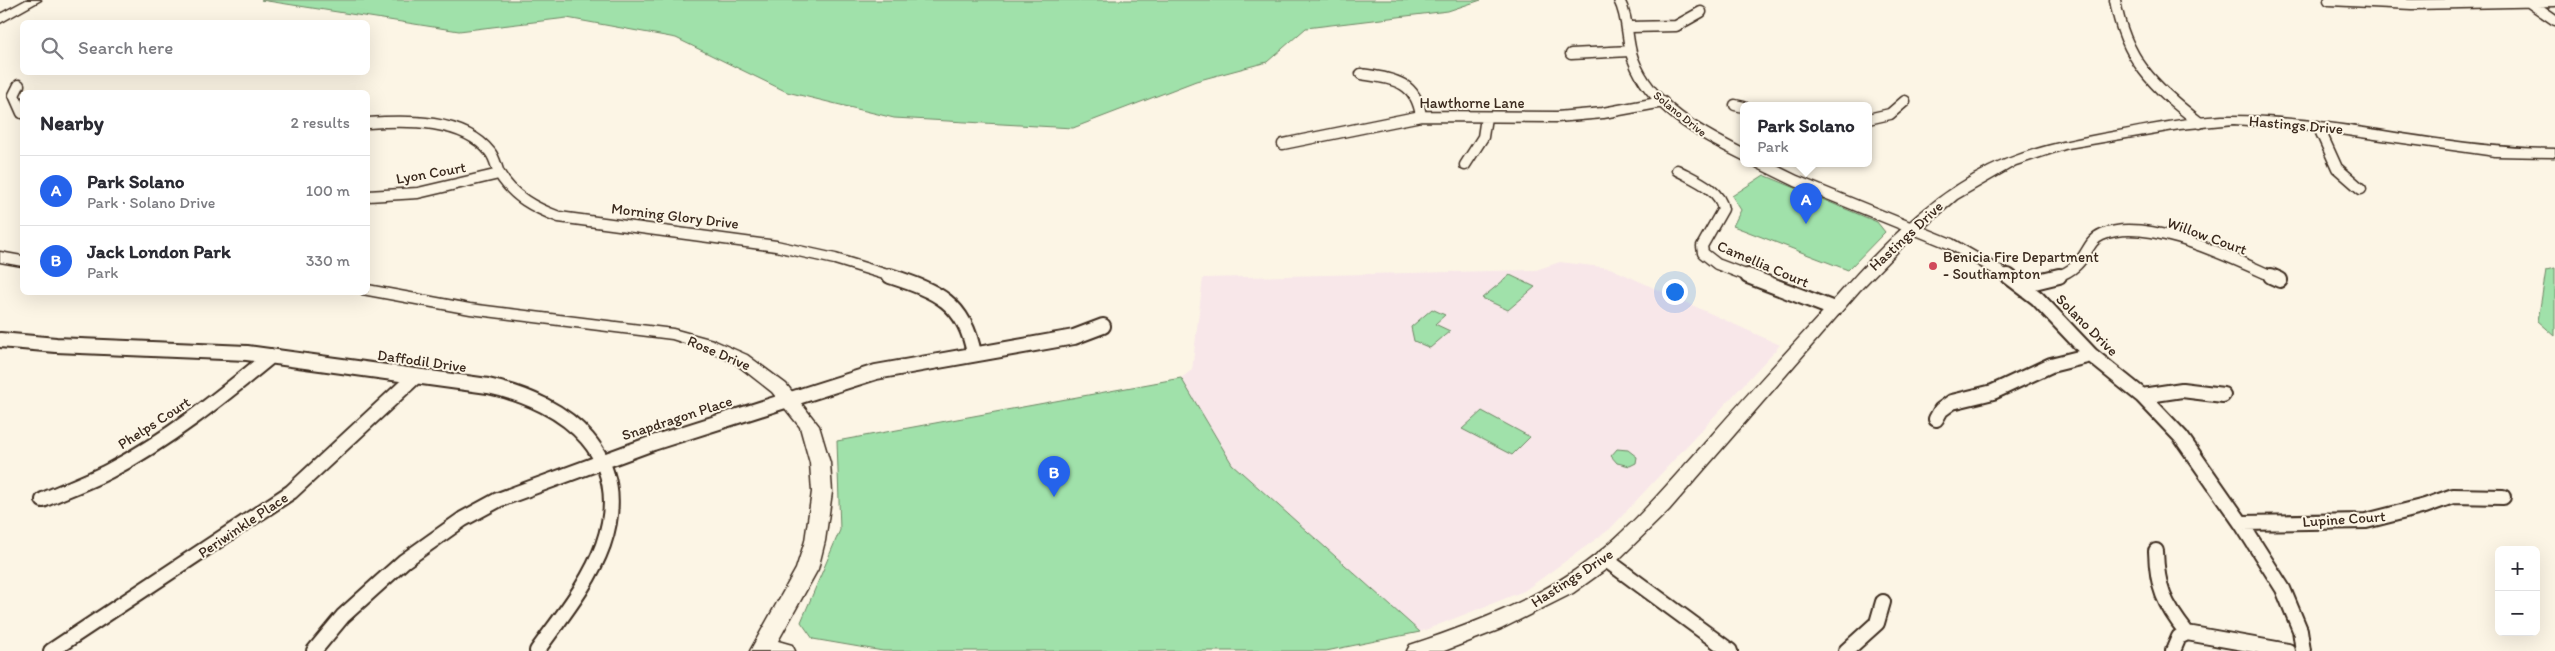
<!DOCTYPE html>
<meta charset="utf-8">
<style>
:root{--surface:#fff;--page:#f2f2f3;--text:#2b2b33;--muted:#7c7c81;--line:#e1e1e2;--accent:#2563eb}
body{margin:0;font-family:Itim,sans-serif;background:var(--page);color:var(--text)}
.controls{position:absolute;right:15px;bottom:15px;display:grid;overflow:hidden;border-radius:8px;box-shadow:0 5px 20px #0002}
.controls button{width:45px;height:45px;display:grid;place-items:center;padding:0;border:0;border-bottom:1px solid var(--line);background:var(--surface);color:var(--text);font:25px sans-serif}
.you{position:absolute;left:1674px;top:291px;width:18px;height:18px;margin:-12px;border:4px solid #fff;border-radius:50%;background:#1a73e8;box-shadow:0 0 0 8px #1a73e833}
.badge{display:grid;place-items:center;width:32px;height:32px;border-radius:50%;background:var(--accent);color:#fff;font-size:16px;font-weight:700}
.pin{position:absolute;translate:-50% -41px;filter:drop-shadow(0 1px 2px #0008)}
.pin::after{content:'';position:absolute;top:26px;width:18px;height:15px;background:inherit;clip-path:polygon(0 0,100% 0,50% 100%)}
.popup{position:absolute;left:1740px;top:102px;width:132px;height:65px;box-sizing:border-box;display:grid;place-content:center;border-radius:8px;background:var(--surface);filter:drop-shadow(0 1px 4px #0005);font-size:16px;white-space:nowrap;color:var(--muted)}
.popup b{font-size:19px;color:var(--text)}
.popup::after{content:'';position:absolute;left:50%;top:100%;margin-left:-10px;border:10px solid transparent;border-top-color:var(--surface)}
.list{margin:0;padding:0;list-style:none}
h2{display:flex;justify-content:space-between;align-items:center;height:65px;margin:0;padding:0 20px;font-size:21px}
h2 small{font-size:16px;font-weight:400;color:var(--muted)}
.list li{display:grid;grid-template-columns:32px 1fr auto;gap:15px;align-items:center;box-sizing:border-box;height:70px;padding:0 20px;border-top:1px solid var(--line)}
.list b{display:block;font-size:19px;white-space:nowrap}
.list p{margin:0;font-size:16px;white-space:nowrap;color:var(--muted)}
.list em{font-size:16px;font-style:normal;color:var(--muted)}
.icon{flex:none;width:28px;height:28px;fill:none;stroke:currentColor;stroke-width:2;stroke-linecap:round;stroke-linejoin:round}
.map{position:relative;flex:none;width:2555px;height:651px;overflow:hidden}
.search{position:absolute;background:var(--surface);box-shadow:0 5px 20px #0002;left:20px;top:20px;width:350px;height:55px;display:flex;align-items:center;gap:12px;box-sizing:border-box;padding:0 18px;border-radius:8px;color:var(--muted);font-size:19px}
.panel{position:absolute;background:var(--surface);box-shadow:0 5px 20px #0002;left:20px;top:90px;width:350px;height:205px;border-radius:8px}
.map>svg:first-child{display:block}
.built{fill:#f8e7e9}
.green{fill:#a0e1aa;stroke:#6e8664}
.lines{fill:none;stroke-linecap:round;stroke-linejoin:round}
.street-far1-casing{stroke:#3b2a1e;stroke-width:13}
.street-casing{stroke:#3b2a1e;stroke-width:18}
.secondary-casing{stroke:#3b2a1e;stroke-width:3}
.street-far1{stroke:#fcf5e5;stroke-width:10}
.street{stroke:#fcf5e5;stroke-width:14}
.secondary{fill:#fcf5e5;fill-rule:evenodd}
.poi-dot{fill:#d1495b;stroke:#fcf5e5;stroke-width:2}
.labels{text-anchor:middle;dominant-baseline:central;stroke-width:4;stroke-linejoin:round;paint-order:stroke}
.far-street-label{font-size:12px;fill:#3b2a1e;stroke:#fcf5e5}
.street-label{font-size:15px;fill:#3b2a1e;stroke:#fcf5e5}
.poi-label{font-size:15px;fill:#3b2a1e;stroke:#fcf5e5;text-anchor:start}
</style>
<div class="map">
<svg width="2555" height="651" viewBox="0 0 2555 651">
<rect width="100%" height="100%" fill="#fcf5e5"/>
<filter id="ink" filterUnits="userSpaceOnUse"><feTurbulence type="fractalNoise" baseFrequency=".02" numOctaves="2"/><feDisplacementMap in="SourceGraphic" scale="10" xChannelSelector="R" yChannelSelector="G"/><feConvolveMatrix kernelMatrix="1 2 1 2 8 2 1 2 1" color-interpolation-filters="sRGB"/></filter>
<g filter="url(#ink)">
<path class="built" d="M1560,262l50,6 170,77 -170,184 -86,62 -104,41 -188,-168 -51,-86 11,-8 11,-92 333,-8z"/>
<path class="green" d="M261,0h1220l-33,11 -142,17 -39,34 -71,19 -123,47 -179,-10 -107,-26 -111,-54 -109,-20 -108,13z
M1764,175l113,47 8,10 -37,38 -115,-44 8,-16 -9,-14z
M2555,268v68l-17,-15 8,-51z
M1510,275l25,12 -27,23 -26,-12z
M1432,309l13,6 -10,9 15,7 -20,17 -16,-7 -3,-14z
M1181,378l51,86 188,168 -94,19h-443l-70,-12 -12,-17 39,-92 -3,-89z
M1482,411l48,26 -18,18 -50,-26z
M1617,449l11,1 9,7 -1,6 -6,3 -13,-3 -6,-7z"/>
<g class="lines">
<defs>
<path id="street-far1" d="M1619,0c10,19 7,40 14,59 18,49 68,74 111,96
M2115,0c10,60 39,87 85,123
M2329,0l83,4 143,-3
M2526,0l29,20
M1630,27l46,-1 25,-14
M1571,54l59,-3
M1361,74c31,5 55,6 60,42
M19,85l-5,10 8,18
M1735,105l9,2
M1868,119l22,-5 15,-13
M368,123c38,-3 96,-4 122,29 5,6 6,14 9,21 14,24 36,35 60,44l217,29 59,13 59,18
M2318,126l19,42 24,21
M1283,144l138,-28 136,1 46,-4 60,-11
M1759,163l37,18 155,63 58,33
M1465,165l18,-28 3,-20
M1677,170c16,9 43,19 46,39l-21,37 1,7 14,11 34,13
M368,196l50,-3 81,-19
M2055,277c34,-10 28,-34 47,-42 44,-20 131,24 172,42"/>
<path id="street" d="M890,276c46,15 75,26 84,78
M1748,276l86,33
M2008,276l29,22 54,57 51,41 39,41 60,86 42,66 17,41 3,21
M2271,276l9,4
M2022,285l37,-9
M0,340l56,5 191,8 241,33c80,17 146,70 115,159 -14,39 -42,72 -66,106
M2142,396l40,-6 41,5
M1936,419l5,-9 11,-8 41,-10 58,-27 40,-10
M43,500c22,-10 45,-18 66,-29 59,-31 111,-73 162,-115
M2241,523l125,-2 59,-15 28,-10 50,1
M2156,551c1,37 8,53 31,82
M1605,559l125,92
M51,651l240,-159 125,-116
M314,651l29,-35 61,-55 59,-42 35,-19 155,-57 223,-71 198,-35 29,-11
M1846,651l31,-28 6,-21
M2173,651l6,-14 8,-4 101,18"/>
<path id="secondary" d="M26,0h15l-41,23v-9z
M2222,116c112,-2 221,33 333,33v8l-60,-1 -191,-27 -70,-5 -54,5 -112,19 -52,17 -59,34 -50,43 -48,49 -190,219 -53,52 -43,31 -72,36 -57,22h-37l3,-6c68,-23 138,-49 193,-96 37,-31 68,-69 101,-105 42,-48 85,-95 128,-142 42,-48 86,-95 142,-127 44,-25 90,-34 139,-43 36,-7 72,-14 109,-16z
M0,252l22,4v10l-22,-4z
M368,285l102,19 203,25 40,11 34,15 39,29 33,42 11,37 2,29 -7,49 -7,28 -40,72 14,4 3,6h-45l46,-82 9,-28 7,-49 -2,-29 -10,-36 -28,-35 -37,-29 -34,-15 -29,-9 -202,-25 -108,-20 6,-2z"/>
</defs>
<use href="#street-far1" class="street-far1-casing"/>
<use href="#street" class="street-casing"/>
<use href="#secondary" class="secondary-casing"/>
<use href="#street-far1" class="street-far1"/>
<use href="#street" class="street"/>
<use href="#secondary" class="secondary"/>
</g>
</g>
<circle class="poi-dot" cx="1933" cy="266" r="5"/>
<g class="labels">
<g class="far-street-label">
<text transform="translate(1680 114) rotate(39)">Solano Drive</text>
</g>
<g class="street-label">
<text x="1472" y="103">Hawthorne Lane</text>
<text transform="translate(2296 125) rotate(5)">Hastings Drive</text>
<text transform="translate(431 173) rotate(-10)">Lyon Court</text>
<text transform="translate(675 216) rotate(7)">Morning Glory Drive</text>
<text transform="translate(1906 236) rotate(-43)">Hastings Drive</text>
<text transform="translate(2207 236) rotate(20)">Willow Court</text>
<text transform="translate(1763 264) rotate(23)">Camellia Court</text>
<text transform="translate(2087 325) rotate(45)">Solano Drive</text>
<text transform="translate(719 353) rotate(23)">Rose Drive</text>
<text transform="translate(422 361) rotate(8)">Daffodil Drive</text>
<text transform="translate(677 418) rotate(-18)">Snapdragon Place</text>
<text transform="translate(154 423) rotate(-33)">Phelps Court</text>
<text transform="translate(2344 519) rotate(-4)">Lupine Court</text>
<text transform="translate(243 525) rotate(-34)">Periwinkle Place</text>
<text transform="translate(1572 578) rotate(-33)">Hastings Drive</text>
</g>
<g class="poi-label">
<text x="1943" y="257">Benicia Fire Department<tspan x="1943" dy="17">- Southampton</tspan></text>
</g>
</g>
</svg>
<div class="controls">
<button>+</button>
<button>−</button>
</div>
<div class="you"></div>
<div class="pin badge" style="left:1806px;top:224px">A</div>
<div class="popup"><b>Park Solano</b>Park</div>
<div class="pin badge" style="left:1054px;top:497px">B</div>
<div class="search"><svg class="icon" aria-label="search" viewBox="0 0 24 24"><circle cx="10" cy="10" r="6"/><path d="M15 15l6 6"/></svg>Search here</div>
<section class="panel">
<h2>Nearby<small>2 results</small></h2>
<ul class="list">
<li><span class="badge">A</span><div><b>Park Solano</b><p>Park · Solano Drive</p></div><em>100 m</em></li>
<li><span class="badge">B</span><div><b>Jack London Park</b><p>Park</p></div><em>330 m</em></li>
</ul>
</section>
</div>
